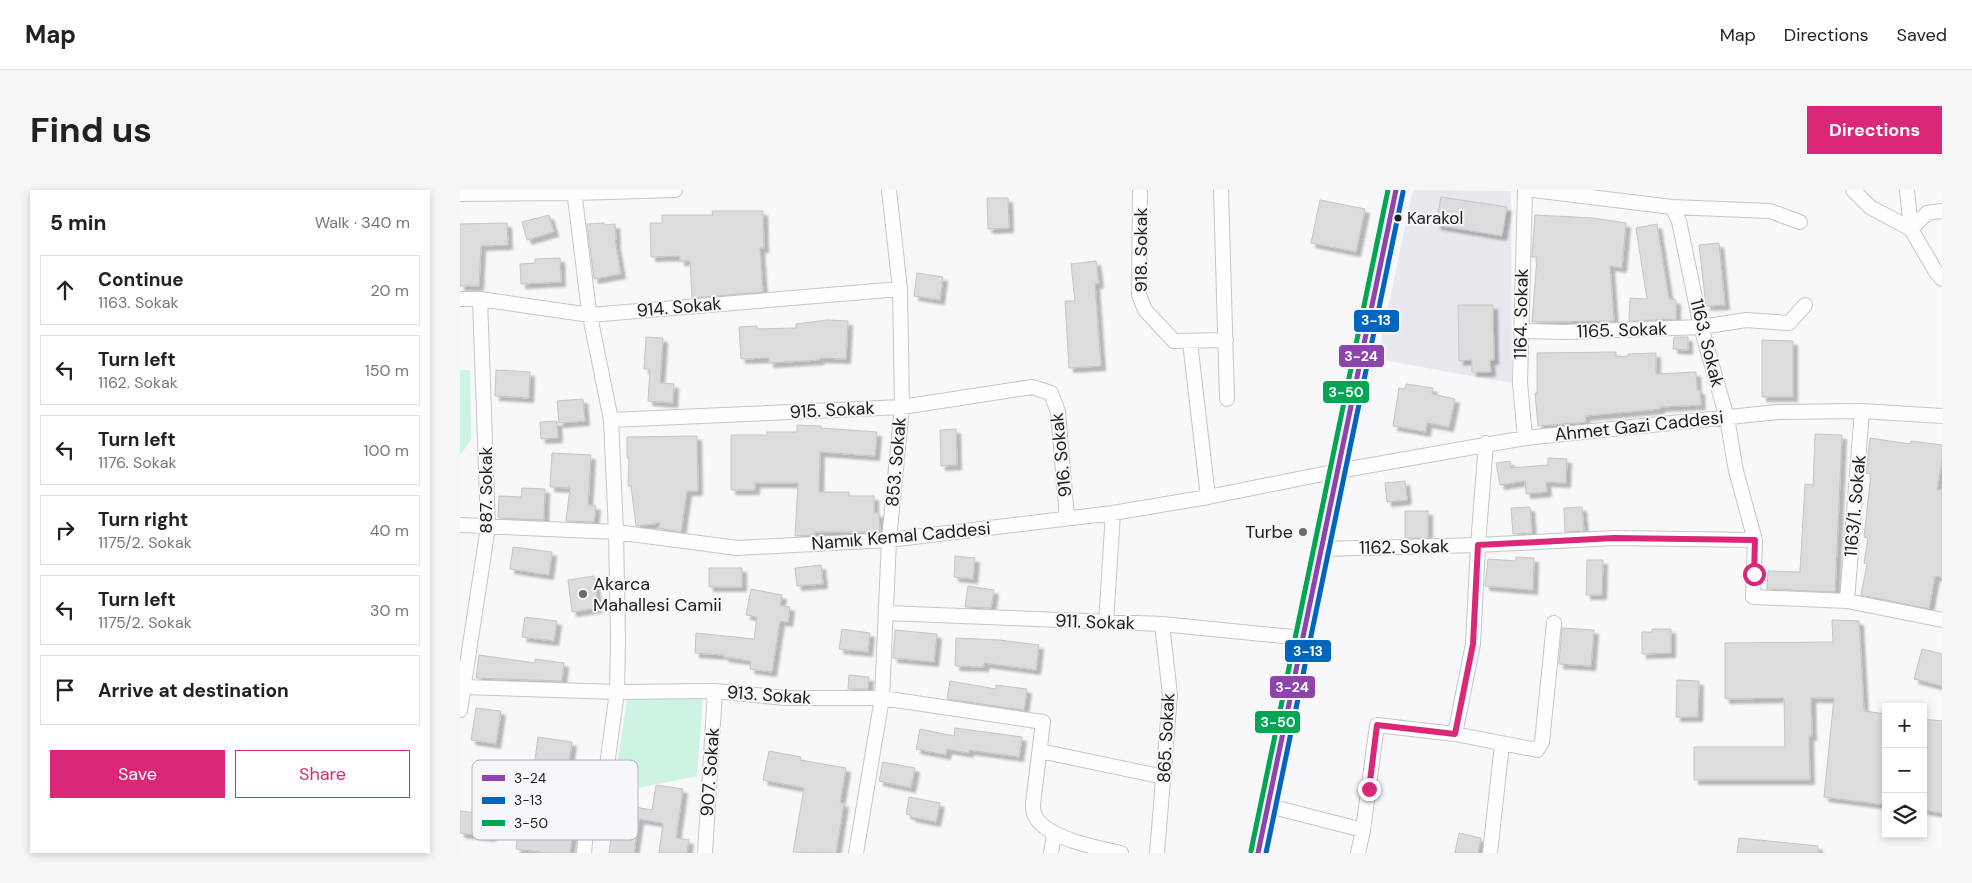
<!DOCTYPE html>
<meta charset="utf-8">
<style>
:root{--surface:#fff;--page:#f6f6f6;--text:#222;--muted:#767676;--line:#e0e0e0;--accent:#db2777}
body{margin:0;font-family:"DM Sans",sans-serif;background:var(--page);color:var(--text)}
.controls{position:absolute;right:15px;bottom:15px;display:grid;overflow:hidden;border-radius:0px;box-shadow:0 2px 8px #0003}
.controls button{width:45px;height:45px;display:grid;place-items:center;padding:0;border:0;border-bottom:1px solid var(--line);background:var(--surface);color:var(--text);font:25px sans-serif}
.stop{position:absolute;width:15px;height:15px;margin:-11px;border:4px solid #db2777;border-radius:50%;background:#fff}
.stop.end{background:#db2777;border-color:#fff;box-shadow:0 1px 5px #0008}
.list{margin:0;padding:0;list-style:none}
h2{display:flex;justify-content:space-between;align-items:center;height:65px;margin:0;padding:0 20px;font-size:21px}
h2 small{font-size:16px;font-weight:400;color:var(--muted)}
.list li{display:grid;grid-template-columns:32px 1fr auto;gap:15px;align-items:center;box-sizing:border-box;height:70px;margin:0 10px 10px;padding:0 10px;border:1px solid var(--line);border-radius:0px}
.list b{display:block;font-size:19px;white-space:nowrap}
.list p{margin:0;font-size:16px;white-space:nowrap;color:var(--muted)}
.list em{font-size:16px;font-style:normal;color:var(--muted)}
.actions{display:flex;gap:10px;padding:15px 20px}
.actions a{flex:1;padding:11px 0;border:1px solid var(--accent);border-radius:0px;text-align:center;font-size:18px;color:var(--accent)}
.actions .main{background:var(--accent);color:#fff}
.icon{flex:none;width:28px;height:28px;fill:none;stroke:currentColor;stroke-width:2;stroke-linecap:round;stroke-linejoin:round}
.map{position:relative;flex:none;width:1482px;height:663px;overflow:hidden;border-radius:0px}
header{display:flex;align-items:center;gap:30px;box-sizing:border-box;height:70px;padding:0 25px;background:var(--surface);border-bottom:1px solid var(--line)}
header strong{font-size:24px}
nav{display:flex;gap:28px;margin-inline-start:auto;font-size:18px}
.intro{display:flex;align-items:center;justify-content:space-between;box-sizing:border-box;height:120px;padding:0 30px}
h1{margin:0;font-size:35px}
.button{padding:12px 22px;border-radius:0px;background:var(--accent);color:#fff;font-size:18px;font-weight:700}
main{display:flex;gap:30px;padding:0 30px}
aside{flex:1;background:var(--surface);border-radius:0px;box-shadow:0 2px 8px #0003}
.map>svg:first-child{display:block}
.built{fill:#e9e8ef}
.green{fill:#cdf3e2}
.building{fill:#dcdcde;stroke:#c5c4c6;filter:url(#shadow)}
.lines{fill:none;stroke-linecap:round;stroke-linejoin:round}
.minor-casing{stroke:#c6c6c8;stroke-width:16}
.major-casing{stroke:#d4d3d4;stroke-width:19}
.minor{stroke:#fefefe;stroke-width:14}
.major{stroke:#eae5e5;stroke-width:16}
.bus-1-casing{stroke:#f7f6fa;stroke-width:9}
.bus-2-casing{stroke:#f7f6fa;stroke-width:9}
.bus-3-casing{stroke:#f7f6fa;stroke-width:9}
.bus-1{stroke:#8e44ad;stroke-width:5}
.bus-2{stroke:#0065bd;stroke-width:5}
.bus-3{stroke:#00a651;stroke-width:5}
.route{stroke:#db2777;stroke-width:6}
.bus-dot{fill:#1d1c1e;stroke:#f7f6fa;stroke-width:2}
.poi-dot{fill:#6a696b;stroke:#f7f6fa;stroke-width:2}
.labels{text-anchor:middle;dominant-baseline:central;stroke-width:4;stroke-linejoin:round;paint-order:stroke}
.bus-label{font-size:17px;fill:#1d1c1e;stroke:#f7f6fa;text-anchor:start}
.street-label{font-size:18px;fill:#1d1c1e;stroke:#f7f6fa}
.poi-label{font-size:18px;fill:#1d1c1e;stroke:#f7f6fa;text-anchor:end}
.key{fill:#f7f6fa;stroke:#b6b5b8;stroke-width:1}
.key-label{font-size:14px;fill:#1d1c1e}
.line-badge{stroke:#f7f6fa;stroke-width:2}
.badge-label{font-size:14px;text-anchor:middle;font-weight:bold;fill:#fff}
</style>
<header>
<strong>Map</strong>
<nav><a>Map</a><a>Directions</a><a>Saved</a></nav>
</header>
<div class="intro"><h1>Find us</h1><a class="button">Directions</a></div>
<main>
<aside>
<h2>5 min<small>Walk · 340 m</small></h2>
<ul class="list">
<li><svg class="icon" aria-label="ahead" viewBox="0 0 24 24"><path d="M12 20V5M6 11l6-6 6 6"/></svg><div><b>Continue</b><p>1163. Sokak</p></div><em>20 m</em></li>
<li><svg class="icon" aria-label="left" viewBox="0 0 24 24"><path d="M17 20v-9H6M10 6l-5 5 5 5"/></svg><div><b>Turn left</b><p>1162. Sokak</p></div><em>150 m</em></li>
<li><svg class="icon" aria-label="left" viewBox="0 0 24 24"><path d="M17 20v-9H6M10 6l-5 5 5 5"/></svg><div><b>Turn left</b><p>1176. Sokak</p></div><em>100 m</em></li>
<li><svg class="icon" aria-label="right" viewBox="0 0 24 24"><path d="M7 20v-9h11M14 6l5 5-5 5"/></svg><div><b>Turn right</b><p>1175/2. Sokak</p></div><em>40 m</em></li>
<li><svg class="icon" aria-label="left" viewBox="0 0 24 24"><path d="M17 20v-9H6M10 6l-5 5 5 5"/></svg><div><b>Turn left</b><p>1175/2. Sokak</p></div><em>30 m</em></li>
<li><svg class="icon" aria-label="arrive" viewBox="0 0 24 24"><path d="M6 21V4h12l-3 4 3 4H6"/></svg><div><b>Arrive at destination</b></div></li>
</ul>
<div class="actions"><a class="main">Save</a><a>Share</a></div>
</aside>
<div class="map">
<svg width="1482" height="663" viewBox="0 0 1482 663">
<defs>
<filter id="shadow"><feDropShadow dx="4.5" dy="4.5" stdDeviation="1" flood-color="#0004"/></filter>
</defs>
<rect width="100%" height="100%" fill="#f8f7f9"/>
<path class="built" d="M953,0l98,1 1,192 -135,-24z"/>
<path class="green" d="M0,180h10l1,70 -11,15z
M243,507l-6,79 -84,17 14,-93z"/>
<path class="building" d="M981,7l66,10 -5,29 -66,-11z
M527,8h21l1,30 -21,1z
M860,10l45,9 -9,43 -45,-9z
M252,21h51l1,37h-4l3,44 -71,6 -2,-37h-10v-5l-29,1 -1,-34h12v-8h51z
M89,25l5,17 -27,8 -5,-18z
M1075,25l59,3 32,5 -4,45 -12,-2 4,55 -82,1 5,-65h-5z
M47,33l1,22 -27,1 -2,40h-19v-62z
M144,33v2l11,-1 1,16h-1l6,34 -27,5 -7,-55z
M1197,34l12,75 7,1v19l-47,2 1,-23 17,1 -11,-71z
M1259,53l6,62 -19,1 -7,-61z
M100,68l1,24 -40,2 -1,-20 15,-1v-4z
M636,71l3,22 -4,1 6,82 -32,2 -4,-67h10l-4,-37z
M457,83l26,4 -3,23 -26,-4z
M998,115h35l1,55h-4l1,12h-19v-12l-13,1z
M367,130l21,1 -2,38 -26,-1v2l-51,3v-5l-28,1 -2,-32 18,-1v3l39,-1v-4z
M186,147l17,1 -3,45 14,1 -1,19 -25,-2 2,-32h-6z
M1214,147h14v13l-15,-1z
M1302,150l31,1v56h-31z
M1156,162v5l12,-1v-2l28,-1v21l40,-2 1,18h3l1,15 -41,2v2l-75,7 1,6 -48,4 -3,-33h2v-40z
M36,180l34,2 -1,26 -34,-2z
M946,194l27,4 -1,6 23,5 -6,28 -22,-4 -1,9 -33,-6 6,-38 6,1z
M123,209l2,22 -26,2 -2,-22z
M97,231l1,17 -17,1 -1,-17z
M337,235l24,1v2l56,4 -2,24 -55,-4 -1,40h30v4h25v17h5l1,19h-65v3l-20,1 3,-53h-43v7h-24v-55h36v-3h30z
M496,239l1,36 -16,1 -1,-36z
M1355,244l27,1 -7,157 -68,-3 1,-18 32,1 5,-88 8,1z
M237,246l1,55h-11l-6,41 -22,-4 1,-5 -24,3 -5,-40h-3l1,-28h-2v-21z
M1410,248l40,6 1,-3 31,4v15l-5,30h5v87l-7,-1 -6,33 -68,-14 6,-31 -3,-1 4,-25 -4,-1 7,-63 -5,-1z
M92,263l39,2 -3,50 8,1 -2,16 -28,-1 4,-33 -20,-1z
M1088,268l19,1 -1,24 -20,-1 1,10 -21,2 -1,-13 -25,4 -4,-22 14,-2 1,7 37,-3z
M945,291l2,19 -20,2 -2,-19z
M62,298l23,1 -1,31 -46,-2 1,-22 22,1z
M1070,317l2,26 -19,1 -2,-26z
M1122,317l2,24 -19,1 -1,-24z
M945,321h23v27h-23z
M53,357l39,5 -3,23 -39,-6z
M495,366l20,2 -2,21 -19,-2z
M1056,367l18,1 -1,32 -48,-4 3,-27 28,2z
M1127,370h16l-1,35h-16z
M361,375l2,19 -26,2 -2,-18z
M249,378h33v19h-33z
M134,386l4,32 -26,4 -4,-32z
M508,396l26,4 -3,18 -26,-1z
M291,399l31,6 -2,10 10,2 -2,15 -8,-1 -8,51 -22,-3 1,-8 -27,-4v-2l-29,-2 1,-20 58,6 3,-22 -11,-2z
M65,427l32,4 -3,20 -32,-4z
M1372,430l27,1 5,90 22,3v91l-62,-8 10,-99h-23l1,38h-3l1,44h-116v-33h91l-1,-49 -59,1v-56l108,-1z
M1102,438l32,2 -3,36 -32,-2z
M382,439l28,4 -2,19 -29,-3z
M1192,439h19v24l-29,1v-22h10z
M435,440l42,4 -3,28 -41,-4z
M496,448l43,2 40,5 -3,25 -52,-7v4l-29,-1z
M1462,459l20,5v32l-28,-7z
M19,465l56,8v-4l29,4 -2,18 -86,-3z
M389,485l20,2 -1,12h-20z
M1217,490l22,1 -1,36h-22z
M490,491l46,8v-4l31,4 -3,21 -77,-11z
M16,518l25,3 -5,33 -25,-4z
M1463,529l19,2v92l-19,-3z
M495,538l67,9 -3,20 -50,-7v3l-22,-4 -1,6 -30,-6 4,-20 34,7z
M78,547l34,5 -10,67 13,2 -5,42h-23l-31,-4 6,-45h7z
M309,561l32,6 -1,3 46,8 -6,35h4l-8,50 -43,-1 11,-64 -41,-8z
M423,572l32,6 -4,20 -32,-7z
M196,595l27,4 -7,49 13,2 -2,13h-28l4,-30 -24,-4 -5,34h-25l7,-49 36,6z
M449,607l31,6 -4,19 -25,-5v-2l-5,-1z
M0,621l34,4 -3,22 -31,-4z
M999,643l22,5 -3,15h-23z
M1279,648l79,8v7h-81z"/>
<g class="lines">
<defs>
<path id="minor" d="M114,0l15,121 22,109 5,112 2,107 -1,53 -10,73 -21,66 -2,22
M680,0l-1,105 6,15 29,31 52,-1
M761,0l6,209
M1065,0l-5,193 5,55
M1074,0l138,17 98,4 30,11
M1393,0l17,17 41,22 25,43 6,7
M1447,0l4,39
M0,4l115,-1 100,-3
M1212,17l7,14 22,106 26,91 9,53 19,69 -2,57 94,4 95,19
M1451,39l16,-16 15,-2
M0,109h20l110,16 310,-26
M1061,141l44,1 136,-5 45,-7 43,3 16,-18
M730,152l18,155
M151,230l291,-13 130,-20 19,6 7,19 9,106
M0,335l156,7 121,16 152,-8 224,-27 95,-16 130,-26 187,-33 253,-26 84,-1 80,5
M862,359l156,-4 136,-7 141,2
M1387,411l15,-190
M426,423l276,11 141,14
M646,432l7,-109
M4,497l153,5 98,-1 70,7h97l161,24 -10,82c0,3 0,8 2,12 11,22 62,32 86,37
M0,520l28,-183 -8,-228
M995,544l18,-90 5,-99 8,-102
M580,561l124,26
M809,616l94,24
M245,663l10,-162
M396,663l26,-155 7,-158 13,-133 -2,-118 -11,-99
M591,663l3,-19
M697,663l13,-158 -8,-71
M898,663l5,-23 14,-105 78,9 82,16 5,-8 12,-119
M1030,663l12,-109"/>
<path id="major" d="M798,663l64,-304 74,-359"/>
</defs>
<use href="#minor" class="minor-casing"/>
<use href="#major" class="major-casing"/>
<use href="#minor" class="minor"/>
<use href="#major" class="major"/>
<defs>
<path id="bus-1" d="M798,663l138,-663"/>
<path id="bus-2" d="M806,663l137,-661"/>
<path id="bus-3" d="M791,661l137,-661"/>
</defs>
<use href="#bus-1" class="bus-1-casing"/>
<use href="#bus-2" class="bus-2-casing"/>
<use href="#bus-3" class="bus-3-casing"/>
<use href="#bus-1" class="bus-1"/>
<use href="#bus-2" class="bus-2"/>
<use href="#bus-3" class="bus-3"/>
</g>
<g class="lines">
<path class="route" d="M909,599l8,-64 78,9 18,-90 5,-99 136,-7 141,2 -1,34"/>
</g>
<circle class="bus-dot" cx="938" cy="28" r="4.5"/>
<g class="poi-dot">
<circle cx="843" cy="342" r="5"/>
<circle cx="123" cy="404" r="5"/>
</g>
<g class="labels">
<g class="bus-label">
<text x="947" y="28">Karakol</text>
</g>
<g class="street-label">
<text transform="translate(681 60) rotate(-90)">918. Sokak</text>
<text transform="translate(219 117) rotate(-5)">914. Sokak</text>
<text transform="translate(1061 124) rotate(-89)">1164. Sokak</text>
<text transform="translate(1162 140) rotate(-2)">1165. Sokak</text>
<text transform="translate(1247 153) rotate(76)">1163. Sokak</text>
<text transform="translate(372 220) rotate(-3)">915. Sokak</text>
<text transform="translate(1179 236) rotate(-6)">Ahmet Gazi Caddesi</text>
<text transform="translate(601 265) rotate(-96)">916. Sokak</text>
<text transform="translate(436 272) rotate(-85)">853. Sokak</text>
<text transform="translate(26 300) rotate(-90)">887. Sokak</text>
<text transform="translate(1395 316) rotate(-85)">1163/1. Sokak</text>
<text transform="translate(441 346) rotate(-5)">Namık Kemal Caddesi</text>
<text transform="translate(944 357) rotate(-1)">1162. Sokak</text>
<text transform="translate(635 432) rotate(2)">911. Sokak</text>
<text transform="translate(309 505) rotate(4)">913. Sokak</text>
<text transform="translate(706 548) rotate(-87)">865. Sokak</text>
<text transform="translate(250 582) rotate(-86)">907. Sokak</text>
</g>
<g class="poi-label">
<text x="833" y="342">Turbe</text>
<text x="133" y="394" text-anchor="start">Akarca<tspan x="133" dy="21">Mahallesi Camii</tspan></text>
</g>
</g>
<rect x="12" y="570" width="166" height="80" rx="8" class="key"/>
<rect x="22" y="585" width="23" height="6" fill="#8e44ad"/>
<rect x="22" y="607" width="23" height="7" fill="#0065bd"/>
<rect x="22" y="630" width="23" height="6" fill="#00a651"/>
<g class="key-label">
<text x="54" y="593">3-24</text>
<text x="54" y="615">3-13</text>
<text x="54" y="638">3-50</text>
</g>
<g class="line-badge">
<rect x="893" y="119" width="47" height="24" rx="5" fill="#0065bd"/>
<rect x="878" y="154" width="47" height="24" rx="5" fill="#8e44ad"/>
<rect x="862" y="190" width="48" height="24" rx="5" fill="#00a651"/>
<rect x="824" y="449" width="48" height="24" rx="5" fill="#0065bd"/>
<rect x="809" y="485" width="47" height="24" rx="5" fill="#8e44ad"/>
<rect x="794" y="520" width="47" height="24" rx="5" fill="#00a651"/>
</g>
<g class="badge-label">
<text x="916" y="135">3-13</text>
<text x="901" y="171">3-24</text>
<text x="886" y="207">3-50</text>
<text x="848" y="466">3-13</text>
<text x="832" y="502">3-24</text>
<text x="818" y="537">3-50</text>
</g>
</svg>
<div class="controls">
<button>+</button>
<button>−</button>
<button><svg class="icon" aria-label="layers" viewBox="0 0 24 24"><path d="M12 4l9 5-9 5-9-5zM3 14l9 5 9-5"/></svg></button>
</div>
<div class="stop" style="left:1294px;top:384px"></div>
<div class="stop end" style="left:909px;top:599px"></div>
</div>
</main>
